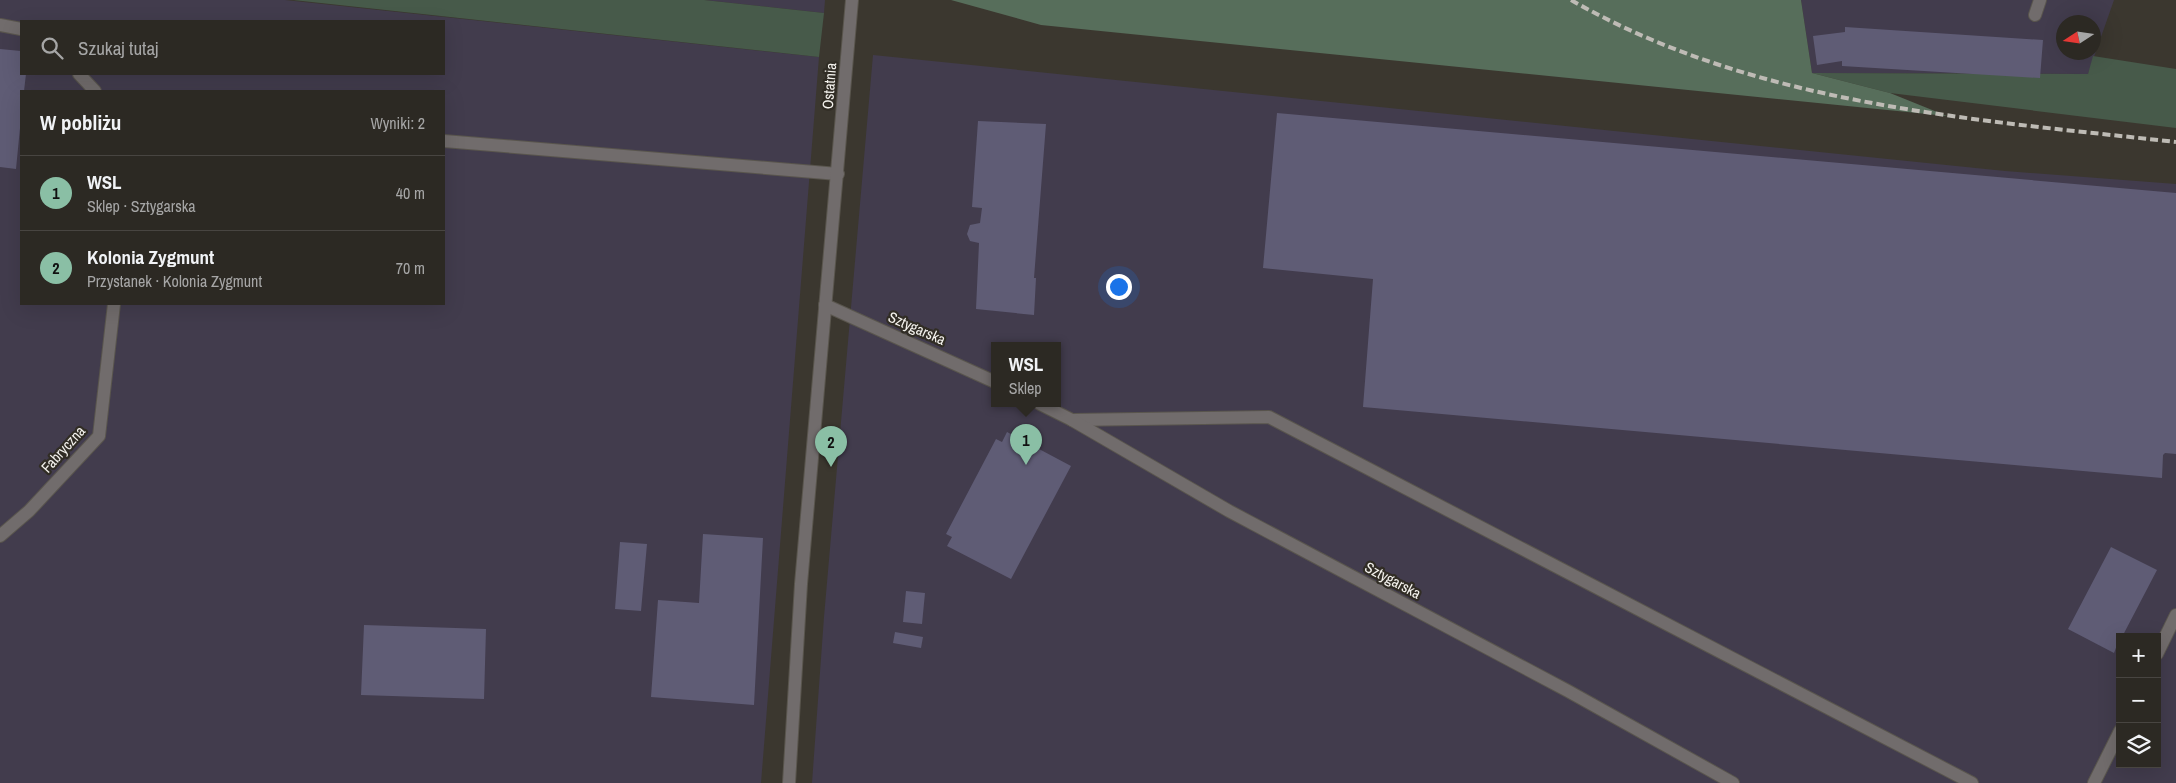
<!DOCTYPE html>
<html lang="pl">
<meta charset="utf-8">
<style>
:root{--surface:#2c2923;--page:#34312b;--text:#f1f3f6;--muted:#a6a6a6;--line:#484541;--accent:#8abfa5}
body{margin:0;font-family:"Archivo Narrow",sans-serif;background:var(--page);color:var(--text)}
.controls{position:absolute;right:15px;bottom:15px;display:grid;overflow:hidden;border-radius:0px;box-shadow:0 5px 20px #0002}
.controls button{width:45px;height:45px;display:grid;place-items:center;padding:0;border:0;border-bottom:1px solid var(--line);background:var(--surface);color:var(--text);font:25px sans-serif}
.compass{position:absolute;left:2056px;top:15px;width:45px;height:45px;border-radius:50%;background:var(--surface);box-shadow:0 5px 20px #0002;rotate:258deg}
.you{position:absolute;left:1118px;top:286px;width:18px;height:18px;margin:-12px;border:4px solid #fff;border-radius:50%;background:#1a73e8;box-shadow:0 0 0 8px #1a73e833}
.badge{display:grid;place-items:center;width:32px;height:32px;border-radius:50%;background:var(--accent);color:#111;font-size:16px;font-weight:700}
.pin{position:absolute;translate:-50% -41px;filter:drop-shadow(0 1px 2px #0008)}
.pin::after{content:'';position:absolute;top:26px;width:18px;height:15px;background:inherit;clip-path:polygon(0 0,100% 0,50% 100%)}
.popup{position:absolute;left:991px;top:342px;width:70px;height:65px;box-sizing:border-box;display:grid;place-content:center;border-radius:0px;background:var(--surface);filter:drop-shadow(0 1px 4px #0005);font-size:16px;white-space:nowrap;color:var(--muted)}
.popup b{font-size:19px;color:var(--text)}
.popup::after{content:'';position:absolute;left:50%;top:100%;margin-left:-10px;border:10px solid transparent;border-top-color:var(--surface)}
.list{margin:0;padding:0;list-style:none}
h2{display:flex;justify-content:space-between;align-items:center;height:65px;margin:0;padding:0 20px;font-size:21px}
h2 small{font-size:16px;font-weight:400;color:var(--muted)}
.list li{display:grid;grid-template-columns:32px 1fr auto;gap:15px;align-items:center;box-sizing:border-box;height:75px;padding:0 20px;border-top:1px solid var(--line)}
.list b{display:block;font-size:19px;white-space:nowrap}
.list p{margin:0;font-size:16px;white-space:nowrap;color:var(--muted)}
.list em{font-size:16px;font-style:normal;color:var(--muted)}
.icon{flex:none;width:28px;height:28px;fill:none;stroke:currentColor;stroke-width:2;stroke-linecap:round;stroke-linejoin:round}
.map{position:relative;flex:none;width:2176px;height:783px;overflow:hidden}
.search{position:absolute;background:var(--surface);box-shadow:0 5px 20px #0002;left:20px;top:20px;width:425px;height:55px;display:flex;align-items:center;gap:12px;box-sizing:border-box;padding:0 18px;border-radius:0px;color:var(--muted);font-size:19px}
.panel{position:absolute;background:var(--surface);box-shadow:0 5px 20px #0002;left:20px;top:90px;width:425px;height:215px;border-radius:0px}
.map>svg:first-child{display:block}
.industrial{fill:#423c4d;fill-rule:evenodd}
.green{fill:#475a4a}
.forest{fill:#576e5b}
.building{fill:#5f5c75}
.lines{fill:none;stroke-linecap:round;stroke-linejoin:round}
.service-casing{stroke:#59554d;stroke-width:14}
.minor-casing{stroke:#59554d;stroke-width:14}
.tertiary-casing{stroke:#59554d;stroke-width:14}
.service{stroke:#716c6c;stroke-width:12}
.minor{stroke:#716c6c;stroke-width:12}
.tertiary{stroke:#716c6c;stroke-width:12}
.rail{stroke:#bebbb5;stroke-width:4;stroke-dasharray:8 4;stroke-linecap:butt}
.labels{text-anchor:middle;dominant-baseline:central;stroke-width:4.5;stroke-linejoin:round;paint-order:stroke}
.street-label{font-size:15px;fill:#f4f2ed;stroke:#312d25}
</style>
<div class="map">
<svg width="2176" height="783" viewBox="0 0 2176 783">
<rect width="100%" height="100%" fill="#3b372f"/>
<path class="industrial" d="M0,0h285l534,57 -58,726h-761zM21,21h423v53h-423zM21,91h423v213h-423z
M704,0h121l-1,13z
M1801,0h313l-26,74 -276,-1zM2064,22h30v30h-30z
M873,55l1132,116 171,13v599h-1364l12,-166zM995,346h62v58h-62zM2120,637h37v127h-37z"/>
<path class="green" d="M293,0h411l120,13 -5,44z
M2093,56l83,13v59l-286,-35 -78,-20 276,1z"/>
<path class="forest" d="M951,0h850l11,73 78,20 57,23 -906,-91z"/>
<path class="building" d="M1845,27l198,13 -3,38 -198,-12v-5l-25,4 -4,-29 32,-4z
M0,49l21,2v23h5l-2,17h-3v27l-5,51 -16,-2z
M1277,113l899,80v261l-11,-1 -2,2 -1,23 -799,-71 10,-128 -110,-11z
M978,121l68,3 -12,154h2l-2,37 -58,-6 3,-66 -9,-2 -3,-7 3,-9 10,-2 2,-15 -10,-1z
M1007,432l64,34 -60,113 -64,-33 5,-9 -6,-3 50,-95 6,3z
M703,534l60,4 -9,167 -103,-8 7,-97 41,3z
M620,542l27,2 -6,67 -26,-2z
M2111,547l46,23 -35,67h-2l-6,16 -46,-24z
M906,591l19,2 -3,31 -19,-2z
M364,625l122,4 -2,70 -123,-4z
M895,632l28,5 -2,11 -28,-5z"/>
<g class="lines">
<defs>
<path id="service" d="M2035,15l5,-15
M0,25l21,4
M79,74l16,17
M444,141l394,33
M1072,420l197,-3 703,366
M0,536l29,-25 70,-75 15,-132
M2157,654l19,-39
M2094,783l26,-52"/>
<path id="minor" d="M825,305l170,77
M1040,404l32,16 157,91 339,180 165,92"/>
<path id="tertiary" d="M789,783l12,-199 51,-584"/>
</defs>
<use href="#service" class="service-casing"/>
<use href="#minor" class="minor-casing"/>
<use href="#tertiary" class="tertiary-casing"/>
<use href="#service" class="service"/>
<use href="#minor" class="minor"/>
<use href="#tertiary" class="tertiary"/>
<path class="rail" d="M1571,0c184,105 399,119 605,142"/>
</g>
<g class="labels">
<g class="street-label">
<text transform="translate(829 86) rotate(-86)">Ostatnia</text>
<text transform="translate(917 328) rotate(24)">Sztygarska</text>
<text transform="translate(63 449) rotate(-48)">Fabryczna</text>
<text transform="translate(1393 580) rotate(28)">Sztygarska</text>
</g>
</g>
</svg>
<div class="controls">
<button>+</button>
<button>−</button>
<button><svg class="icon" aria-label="layers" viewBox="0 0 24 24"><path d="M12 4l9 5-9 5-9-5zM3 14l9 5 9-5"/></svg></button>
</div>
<svg class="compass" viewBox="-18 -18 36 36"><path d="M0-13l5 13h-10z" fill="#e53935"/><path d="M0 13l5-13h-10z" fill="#a6a6a6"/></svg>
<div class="you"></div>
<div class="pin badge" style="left:1026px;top:465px">1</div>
<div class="popup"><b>WSL</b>Sklep</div>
<div class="pin badge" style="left:831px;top:467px">2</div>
<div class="search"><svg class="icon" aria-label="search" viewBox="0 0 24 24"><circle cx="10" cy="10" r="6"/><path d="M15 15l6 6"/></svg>Szukaj tutaj</div>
<section class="panel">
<h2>W pobliżu<small>Wyniki: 2</small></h2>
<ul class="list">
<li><span class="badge">1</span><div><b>WSL</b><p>Sklep · Sztygarska</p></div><em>40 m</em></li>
<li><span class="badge">2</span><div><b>Kolonia Zygmunt</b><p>Przystanek · Kolonia Zygmunt</p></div><em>70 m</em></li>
</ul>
</section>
</div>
